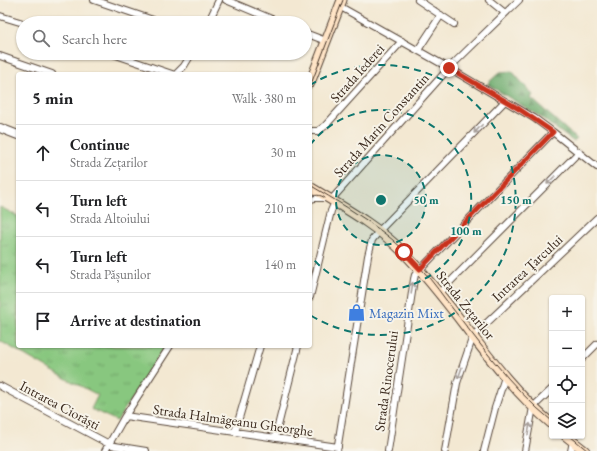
<!DOCTYPE html>
<meta charset="utf-8">
<style>
:root{--surface:#fff;--page:#f6f6f6;--text:#202124;--muted:#757577;--line:#e0e0e0}
body{margin:0;font-family:"EB Garamond",serif;background:var(--page);color:var(--text)}
.controls{position:absolute;right:12px;bottom:12px;display:grid;overflow:hidden;border-radius:4px;box-shadow:0 1px 3px #0004}
.controls button{width:36px;height:36px;display:grid;place-items:center;padding:0;border:0;border-bottom:1px solid var(--line);background:var(--surface);color:var(--text);font:20px sans-serif}
.stop{position:absolute;width:12px;height:12px;margin:-9px;border:3px solid #c8321e;border-radius:50%;background:#fff}
.stop.end{background:#c8321e;border-color:#fff;box-shadow:0 1px 4px #0008}
.list{margin:0;padding:0;list-style:none}
h2{display:flex;justify-content:space-between;align-items:center;height:52px;margin:0;padding:0 16px;font-size:17px}
h2 small{font-size:13px;font-weight:400;color:var(--muted)}
.list li{display:grid;grid-template-columns:26px 1fr auto;gap:12px;align-items:center;box-sizing:border-box;height:56px;padding:0 16px;border-top:1px solid var(--line)}
.list b{display:block;font-size:15px;white-space:nowrap}
.list p{margin:0;font-size:13px;white-space:nowrap;color:var(--muted)}
.list em{font-size:13px;font-style:normal;color:var(--muted)}
.icon{flex:none;width:22px;height:22px;fill:none;stroke:currentColor;stroke-width:2;stroke-linecap:round;stroke-linejoin:round}
.map{position:relative;flex:none;width:597px;height:451px;overflow:hidden}
.search{position:absolute;background:var(--surface);box-shadow:0 1px 3px #0004;left:16px;top:16px;width:296px;height:44px;display:flex;align-items:center;gap:10px;box-sizing:border-box;padding:0 14px;border-radius:22px;color:var(--muted);font-size:15px}
.panel{position:absolute;background:var(--surface);box-shadow:0 1px 3px #0004;left:16px;top:72px;width:296px;height:276px;border-radius:4px}
.map>svg:first-child{display:block}
.grass{fill:url(#grass-tufts);stroke:#62784e}
.forest{fill:url(#forest-firs);stroke:#546b46}
.lines{fill:none;stroke-linecap:round;stroke-linejoin:round}
.minor-casing{stroke:#574639;stroke-width:8}
.tertiary-casing{stroke:#574639;stroke-width:10}
.secondary-casing{stroke:#574639;stroke-width:11}
.minor{stroke:#fff;stroke-width:6}
.tertiary{stroke:#fff;stroke-width:8}
.secondary{stroke:#ffe4c6;stroke-width:9}
.tram{stroke:#3b2a1e;stroke-width:1}
.oneway{stroke:#a79f9a}
.route{stroke:#c8321e;stroke-width:5}
.ring{fill:none;stroke:#0f766e;stroke-width:2;stroke-dasharray:7 5}
.labels{text-anchor:middle;dominant-baseline:central;stroke-width:4;stroke-linejoin:round;paint-order:stroke}
.street-label{font-size:14px;fill:#3b2a1e;stroke:#f7f3e8}
.shop-label{font-size:14px;fill:#366cbe;stroke:#f7f3e8;text-anchor:start}
.centre{fill:#0f766e;stroke:#f7f3e8;stroke-width:2}
.ring-label{font-size:12px;text-anchor:middle;font-weight:bold;fill:#0f766e;stroke:#f7f3e8;stroke-width:4;stroke-linejoin:round;paint-order:stroke}
</style>
<div class="map">
<svg width="597" height="451" viewBox="0 0 597 451">
<defs>
<pattern id="grass-tufts" width="24" height="20" patternUnits="userSpaceOnUse"><rect width="24" height="20" fill="#88c77f"/><path d="M3 7l-1-3M5 7V3M7 7l1-3M15 17l-1-3M17 17v-4M19 17l1-3" fill="none" stroke="#70a267"/></pattern>
<pattern id="forest-firs" width="22" height="20" patternUnits="userSpaceOnUse"><rect width="22" height="20" fill="#6eac6e"/><path d="M5 1l3.5 6h-7zM16 11l3.5 6h-7z" fill="#5c8c5a"/></pattern>
</defs>
<rect width="100%" height="100%" fill="#f7f3e8"/>
<filter id="ink" filterUnits="userSpaceOnUse"><feTurbulence type="fractalNoise" baseFrequency=".025" numOctaves="2"/><feDisplacementMap in="SourceGraphic" scale="8" xChannelSelector="R" yChannelSelector="G"/><feConvolveMatrix kernelMatrix="1 2 1 2 8 2 1 2 1" color-interpolation-filters="sRGB"/></filter>
<filter id="wash" filterUnits="userSpaceOnUse"><feTurbulence type="fractalNoise" baseFrequency=".012" numOctaves="4" result="noise"/><feDisplacementMap in="SourceGraphic" scale="16" xChannelSelector="R" yChannelSelector="G"/><feGaussianBlur stdDeviation="0.9" result="paint"/><feColorMatrix in="noise" values="0 0 0 0 0 0 0 0 0 0 0 0 0 0 0 0 0 1.4 0 .05"/><feComposite in="paint" operator="in"/></filter>
<g filter="url(#wash)">
<rect width="100%" height="100%" fill="#f3e8d2"/>
<path class="grass" d="M0,207l18,9v130h147l-48,75 -26,-12 7,-14 -33,-17 -65,-37z"/>
<path class="forest" d="M512,71l21,24 -2,3 46,41 -3,3 -35,-26 -52,-32 13,-12z"/>
</g>
<g filter="url(#ink)">
<g class="lines">
<defs>
<path id="minor" d="M94,0l68,23
M226,0l55,23
M418,0l36,24
M489,0l16,13
M339,6l110,62 85,50 19,14 44,35
M0,16l23,7
M208,23l11,-23
M305,33l21,8
M418,50l23,-35
M110,53l62,21
M0,56l52,18
M176,74l8,-8 8,-13
M310,131h8l7,-5 77,-85
M310,199l5,-1h11
M331,200l118,-132 70,-68
M439,293l140,-141
M310,297l21,-86 4,-9
M582,359l15,-15
M0,386l109,58 6,2 31,5
M125,416l213,31
M235,432l25,-86
M275,438l23,-92
M105,451l20,-35 45,-70
M337,451l31,-195 4,-16 8,-10 125,-129
M388,451l26,-172 1,-4 138,-143
M445,451l12,-68 16,-47 124,-118
M484,451l11,-43 10,-31
M525,451l8,-44 19,-18
M571,451l2,-10"/>
<path id="tertiary" d="M0,128l18,7"/>
<path id="secondary" d="M310,83l32,-83
M310,187c31,19 68,39 94,66 53,54 90,123 148,171
M566,436l19,15"/>
</defs>
<use href="#minor" class="minor-casing"/>
<use href="#tertiary" class="tertiary-casing"/>
<use href="#secondary" class="secondary-casing"/>
<use href="#minor" class="minor"/>
<use href="#tertiary" class="tertiary"/>
<use href="#secondary" class="secondary"/>
<path class="tram" d="M310,87l33,-87
M310,185c25,15 51,30 74,48 11,8 20,17 29,27 12,12 23,26 33,40 33,42 64,87 106,121
M310,197c5,-2 10,-3 15,1
M570,436l18,15"/>
</g>
<defs><path id="oneway-shaft" d="M-6 0H5M1.5-3L5.5 0L1.5 3" fill="none" stroke-width="1.6" stroke-linecap="round" stroke-linejoin="round"/></defs>
<g class="oneway">
<use href="#oneway-shaft" transform="translate(478 129) rotate(134)"/>
<use href="#oneway-shaft" transform="translate(551 180) rotate(135)"/>
<use href="#oneway-shaft" transform="translate(412 288) rotate(-82)"/>
<use href="#oneway-shaft" transform="translate(460 373) rotate(109)"/>
<use href="#oneway-shaft" transform="translate(529 429) rotate(-80)"/>
</g>
</g>
<g class="lines" filter="url(#ink)">
<path class="route" d="M404,252l16,17 133,-137 -34,-23 -70,-41"/>
</g>
<circle cx="381" cy="200" r="45" fill="#0f766e" fill-opacity=".12"/>
<g class="ring">
<circle cx="381" cy="200" r="45"/>
<path d="M310 145A90 90 0 1 1 310 255"/>
<path d="M310 85A135 135 0 1 1 310 315"/>
</g>
<defs>
<symbol id="shop-bare" viewBox="-9 -9 18 18"><path d="M-5-2.5h2.3a2.7 3.5 0 0 1 5.4 0H5L5.5 6h-11ZM-1.5-2.5h3a1.5 2.3 0 0 0-3 0Z" fill="#3f7fe0" stroke="#f7f3e8" stroke-width="2.5" paint-order="stroke"/></symbol>
</defs>
<g fill-rule="evenodd">
<use href="#shop-bare" x="344" y="300" width="25" height="25"/>
</g>
<g class="labels">
<g class="street-label">
<text transform="translate(357 73) rotate(-48)">Strada Iederei</text>
<text transform="translate(381 125) rotate(-48)">Strada Marin Constantin</text>
<text transform="translate(527 268) rotate(-43)">Intrarea Țarcului</text>
<text transform="translate(466 305) rotate(51)">Strada Zețarilor</text>
<text transform="translate(386 381) rotate(-82)">Strada Rinocerului</text>
<text transform="translate(60 405) rotate(28)">Intrarea Ciorăști</text>
<text transform="translate(233 420) rotate(8)">Strada Halmăgeanu Gheorghe</text>
</g>
<g class="shop-label">
<text x="369" y="313">Magazin Mixt</text>
</g>
</g>
<circle cx="381" cy="200" r="6" class="centre"/>
<g class="ring-label">
<text x="426" y="204">50 m</text>
<text x="516" y="204">150 m</text>
<text x="466" y="235">100 m</text>
</g>
</svg>
<div class="controls">
<button>+</button>
<button>−</button>
<button><svg class="icon" aria-label="locate" viewBox="0 0 24 24"><circle cx="12" cy="12" r="6"/><path d="M12 2v4M12 18v4M2 12h4M18 12h4"/></svg></button>
<button><svg class="icon" aria-label="layers" viewBox="0 0 24 24"><path d="M12 4l9 5-9 5-9-5zM3 14l9 5 9-5"/></svg></button>
</div>
<div class="stop" style="left:404px;top:252px"></div>
<div class="stop end" style="left:449px;top:68px"></div>
<div class="search"><svg class="icon" aria-label="search" viewBox="0 0 24 24"><circle cx="10" cy="10" r="6"/><path d="M15 15l6 6"/></svg>Search here</div>
<section class="panel">
<h2>5 min<small>Walk · 380 m</small></h2>
<ul class="list">
<li><svg class="icon" aria-label="ahead" viewBox="0 0 24 24"><path d="M12 20V5M6 11l6-6 6 6"/></svg><div><b>Continue</b><p>Strada Zețarilor</p></div><em>30 m</em></li>
<li><svg class="icon" aria-label="left" viewBox="0 0 24 24"><path d="M17 20v-9H6M10 6l-5 5 5 5"/></svg><div><b>Turn left</b><p>Strada Altoiului</p></div><em>210 m</em></li>
<li><svg class="icon" aria-label="left" viewBox="0 0 24 24"><path d="M17 20v-9H6M10 6l-5 5 5 5"/></svg><div><b>Turn left</b><p>Strada Pășunilor</p></div><em>140 m</em></li>
<li><svg class="icon" aria-label="arrive" viewBox="0 0 24 24"><path d="M6 21V4h12l-3 4 3 4H6"/></svg><div><b>Arrive at destination</b></div></li>
</ul>
</section>
</div>
